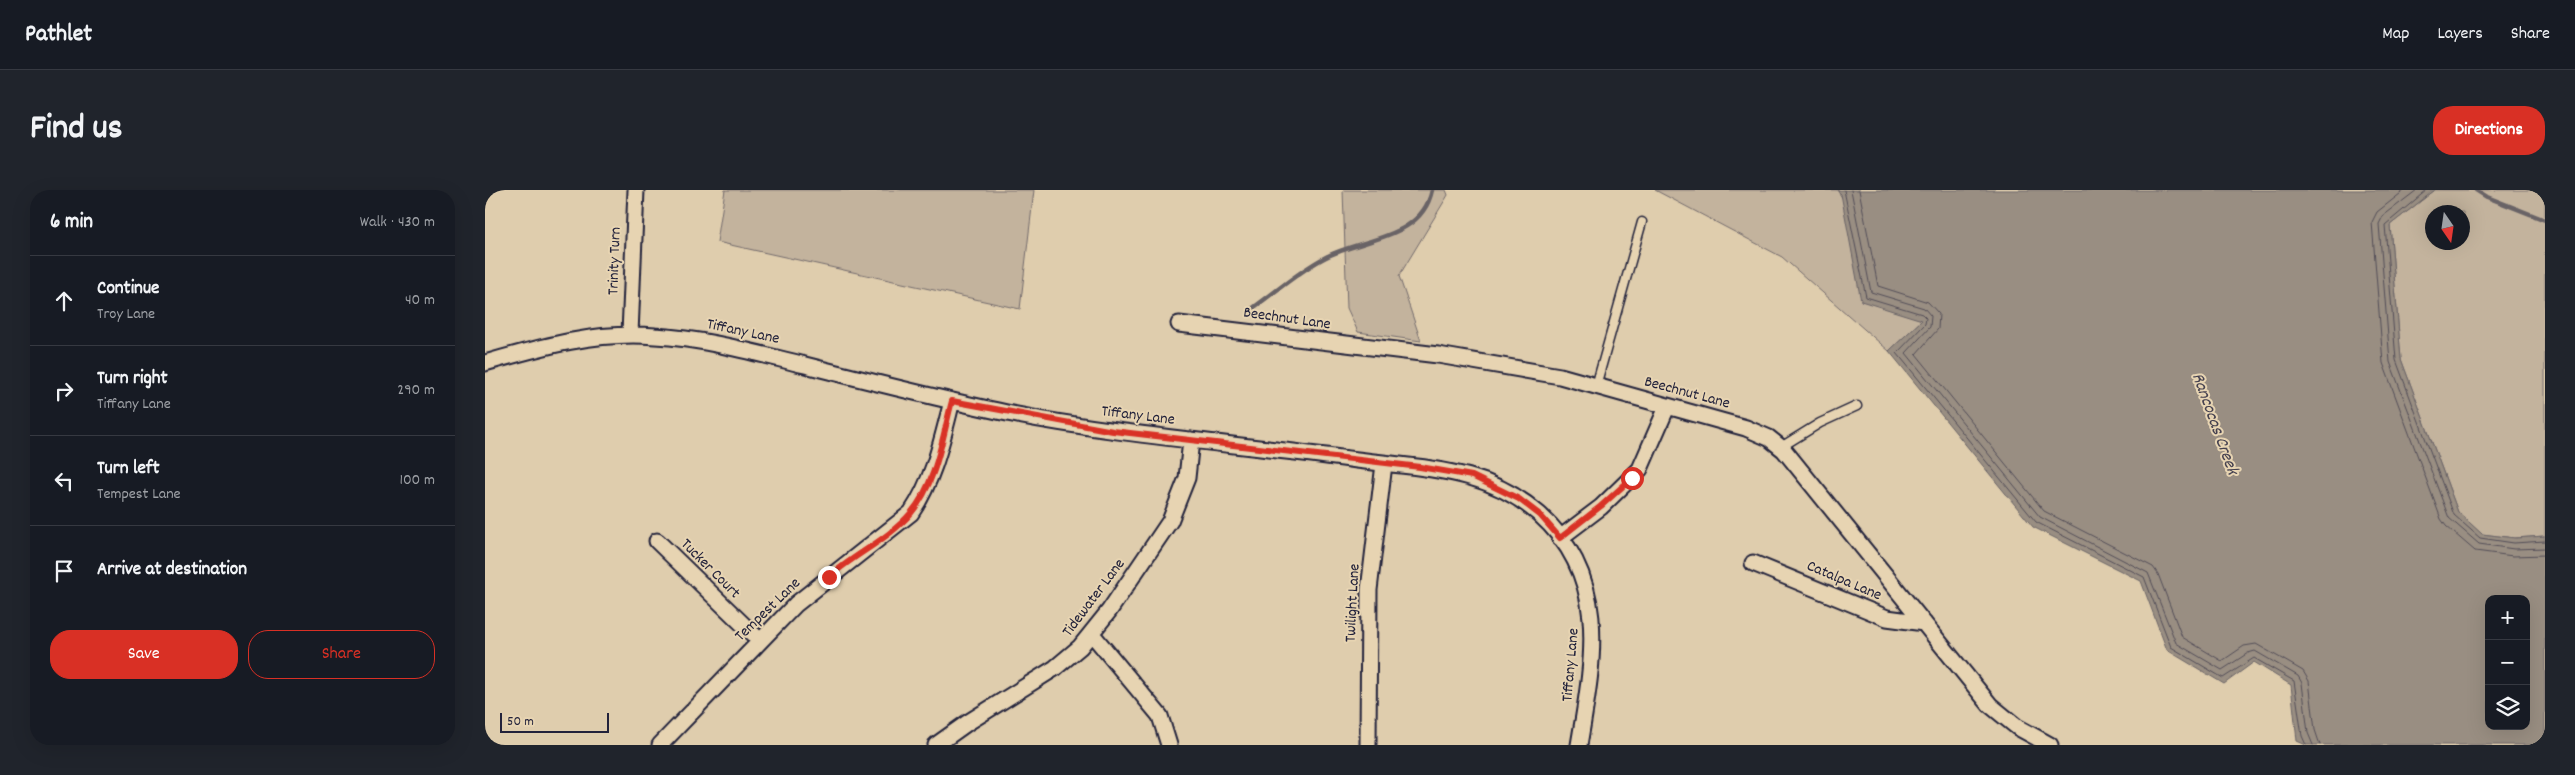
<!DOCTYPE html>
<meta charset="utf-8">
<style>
:root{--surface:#171b24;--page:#20242c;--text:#f1f3f6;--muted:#9ea1a6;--line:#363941;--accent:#d93025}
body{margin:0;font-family:Dekko,sans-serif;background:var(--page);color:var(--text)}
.controls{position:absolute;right:15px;bottom:15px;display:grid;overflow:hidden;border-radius:10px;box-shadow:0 5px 20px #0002}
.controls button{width:45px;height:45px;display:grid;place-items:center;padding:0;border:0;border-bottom:1px solid var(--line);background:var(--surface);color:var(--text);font:25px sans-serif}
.compass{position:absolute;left:1940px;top:15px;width:45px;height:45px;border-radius:50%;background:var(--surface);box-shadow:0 5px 20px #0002;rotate:167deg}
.scale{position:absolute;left:15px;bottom:12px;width:109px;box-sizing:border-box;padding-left:5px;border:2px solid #22223b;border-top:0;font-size:14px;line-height:18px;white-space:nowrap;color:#22223b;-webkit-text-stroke:4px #e7d4b2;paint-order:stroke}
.stop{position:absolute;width:15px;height:15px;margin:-11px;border:4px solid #d93025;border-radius:50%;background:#fff}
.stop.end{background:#d93025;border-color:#fff;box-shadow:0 1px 5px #0008}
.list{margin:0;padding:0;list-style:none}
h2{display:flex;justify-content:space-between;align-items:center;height:65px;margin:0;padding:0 20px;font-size:21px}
h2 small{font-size:16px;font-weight:400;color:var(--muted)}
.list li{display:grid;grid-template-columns:32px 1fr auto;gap:15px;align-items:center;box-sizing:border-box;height:90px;padding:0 20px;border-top:1px solid var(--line)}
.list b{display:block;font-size:19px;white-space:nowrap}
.list p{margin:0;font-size:16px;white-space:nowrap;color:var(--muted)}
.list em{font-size:16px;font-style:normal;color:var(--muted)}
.actions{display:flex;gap:10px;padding:15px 20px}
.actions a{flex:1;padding:11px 0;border:1px solid var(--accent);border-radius:20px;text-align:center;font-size:18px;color:var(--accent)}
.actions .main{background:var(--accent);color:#fff}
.icon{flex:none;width:28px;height:28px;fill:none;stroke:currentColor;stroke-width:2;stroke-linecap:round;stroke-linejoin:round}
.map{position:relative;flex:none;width:2060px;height:555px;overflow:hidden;border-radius:20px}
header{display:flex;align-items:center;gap:30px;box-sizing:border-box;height:70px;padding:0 25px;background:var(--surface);border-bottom:1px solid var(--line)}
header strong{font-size:24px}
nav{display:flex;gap:28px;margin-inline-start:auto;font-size:18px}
.intro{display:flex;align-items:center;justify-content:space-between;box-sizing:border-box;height:120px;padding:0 30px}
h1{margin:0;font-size:35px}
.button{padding:12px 22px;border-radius:20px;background:var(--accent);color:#fff;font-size:18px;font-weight:700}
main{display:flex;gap:30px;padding:0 30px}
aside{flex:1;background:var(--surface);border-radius:20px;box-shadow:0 5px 20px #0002}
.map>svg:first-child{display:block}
.green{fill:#c3b39d;stroke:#726a6c;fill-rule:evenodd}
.water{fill:#998e82;stroke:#696366;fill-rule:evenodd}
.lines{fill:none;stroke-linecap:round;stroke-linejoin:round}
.shore{stroke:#524d57;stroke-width:1}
.stream{stroke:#696366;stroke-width:4.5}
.lane-casing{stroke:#22223b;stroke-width:11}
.street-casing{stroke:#22223b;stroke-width:19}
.lane{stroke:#e7d4b2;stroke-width:8}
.street{stroke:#e7d4b2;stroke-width:15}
.route{stroke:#d93025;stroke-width:6}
.labels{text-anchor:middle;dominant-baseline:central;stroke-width:4;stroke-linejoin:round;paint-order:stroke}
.street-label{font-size:16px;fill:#22223b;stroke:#e7d4b2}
.water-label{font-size:18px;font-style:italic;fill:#464250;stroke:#e7d4b2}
</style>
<header>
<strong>Pathlet</strong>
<nav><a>Map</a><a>Layers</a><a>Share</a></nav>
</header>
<div class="intro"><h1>Find us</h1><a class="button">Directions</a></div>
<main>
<aside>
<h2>6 min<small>Walk · 430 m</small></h2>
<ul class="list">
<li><svg class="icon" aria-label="ahead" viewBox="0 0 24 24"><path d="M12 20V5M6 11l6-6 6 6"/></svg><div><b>Continue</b><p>Troy Lane</p></div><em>40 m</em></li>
<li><svg class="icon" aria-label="right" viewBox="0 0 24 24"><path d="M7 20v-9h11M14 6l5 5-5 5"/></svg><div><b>Turn right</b><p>Tiffany Lane</p></div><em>290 m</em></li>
<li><svg class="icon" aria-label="left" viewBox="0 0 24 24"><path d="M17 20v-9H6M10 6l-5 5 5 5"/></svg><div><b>Turn left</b><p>Tempest Lane</p></div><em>100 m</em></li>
<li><svg class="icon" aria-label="arrive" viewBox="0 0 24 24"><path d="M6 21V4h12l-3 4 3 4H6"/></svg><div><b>Arrive at destination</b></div></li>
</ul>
<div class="actions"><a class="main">Save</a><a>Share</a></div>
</aside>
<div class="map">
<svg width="2060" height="555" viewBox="0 0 2060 555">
<rect width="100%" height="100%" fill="#dfcdad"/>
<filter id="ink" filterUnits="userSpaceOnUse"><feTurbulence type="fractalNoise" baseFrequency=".02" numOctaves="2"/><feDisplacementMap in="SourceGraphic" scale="10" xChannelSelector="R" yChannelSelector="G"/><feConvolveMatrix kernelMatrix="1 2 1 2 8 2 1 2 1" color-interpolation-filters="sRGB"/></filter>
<g filter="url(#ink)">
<path class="green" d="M240,0h309l-14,119 -303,-67z
M858,0h103l2,5 -49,81 22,65 -63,-9 -11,-24z
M1170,0h182l85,130 -33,31 -107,-94z
M1950,0h110v346l-30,2 -34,-4 -23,-22 -57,-153 -11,-134zM1948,22h30v30h-30z"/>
<path class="water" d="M1352,0h598l-45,35 11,134 57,153 24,22 33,4 30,-2v209h-239l-9,-4 -6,-56 -37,-23 -30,22 -57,-34 -26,-69 -108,-54 -144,-176 33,-31 -61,-19 -20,-107zM2004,409h37v127h-37z"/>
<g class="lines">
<path class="shore" d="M1359,0l22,107 56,17 4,4 -1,6 -28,29 139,169 108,55 27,70 52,31 31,-20 40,23 8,55 4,9
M1366,0l20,102 53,16 7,8 -1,11 -24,26 134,164 108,56 28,70 46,27 26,-17 7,-2 43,25 4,7 6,50 5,12
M1374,0l19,96 50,16 11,12 -1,15 -22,25 128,157 109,56 5,7 24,63 40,24 22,-15 12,-2 47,27 6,10 6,49 5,15
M1920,0l-28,22 -5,10 11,141 58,156 5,7 29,25 38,5 32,-1
M1932,0l-34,26 -4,8 11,138 59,156 30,26 35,5 31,-1
M1942,0l-42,35 11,135 58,155 26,23 34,5 31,-2"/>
<path class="stream" d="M1991,0l11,7 58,23
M768,118c24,-17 47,-38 73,-51 37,-19 96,-18 106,-67"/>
<defs>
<path id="lane" d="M1111,196l46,-164
M1296,257l39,-24 37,-17"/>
<path id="street" d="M694,134l259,31 122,21 186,52 23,10 15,12 206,255 27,22 33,18
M145,144l6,-144
M0,173c56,-16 111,-32 170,-27 53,3 100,17 150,29 67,17 134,34 202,48 116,23 234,31 350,47 66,9 129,7 182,54 72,64 54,148 40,231
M1075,348l41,-31 39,-38 27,-62
M172,351l103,100
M1268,373l134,55 37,5
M607,444l68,82 9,29
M175,555l136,-141 115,-91c23,-34 31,-73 41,-112
M451,555l31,-22 88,-55 25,-21 29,-36 61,-90 17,-43 4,-38
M883,555l1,-155 15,-126"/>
</defs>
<use href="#lane" class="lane-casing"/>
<use href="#street" class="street-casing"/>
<use href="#lane" class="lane"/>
<use href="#street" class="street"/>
</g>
</g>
<g class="lines" filter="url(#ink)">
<path class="route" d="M344,387c26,-23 60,-38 82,-64 26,-31 31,-75 41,-112l161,30 307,36 52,9 47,23 21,16 20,23 41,-32 31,-28"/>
</g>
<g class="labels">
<g class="street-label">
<text transform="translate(130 71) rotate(-88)">Trinity Turn</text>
<text transform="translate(802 129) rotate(8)">Beechnut Lane</text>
<text transform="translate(258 142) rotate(12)">Tiffany Lane</text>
<text transform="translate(1202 203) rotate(15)">Beechnut Lane</text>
<text transform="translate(653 226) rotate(7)">Tiffany Lane</text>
<text transform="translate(225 379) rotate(45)">Tucker Court</text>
<text transform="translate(1359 391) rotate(23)">Catalpa Lane</text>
<text transform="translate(609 408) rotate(-53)">Tidewater Lane</text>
<text transform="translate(868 413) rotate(-87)">Twilight Lane</text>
<text transform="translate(283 420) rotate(-44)">Tempest Lane</text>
<text transform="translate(1086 475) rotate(-85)">Tiffany Lane</text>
</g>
<g class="water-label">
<text transform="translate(1729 234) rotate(70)">Rancocas Creek</text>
</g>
</g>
</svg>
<div class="controls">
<button>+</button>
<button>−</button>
<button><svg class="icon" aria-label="layers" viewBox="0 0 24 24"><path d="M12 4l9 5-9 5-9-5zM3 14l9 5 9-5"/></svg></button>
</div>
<svg class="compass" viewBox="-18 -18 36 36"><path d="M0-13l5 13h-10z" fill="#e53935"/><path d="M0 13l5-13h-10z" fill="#9ea1a6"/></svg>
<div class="scale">50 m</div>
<div class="stop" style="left:1147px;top:288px"></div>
<div class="stop end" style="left:344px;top:387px"></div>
</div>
</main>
